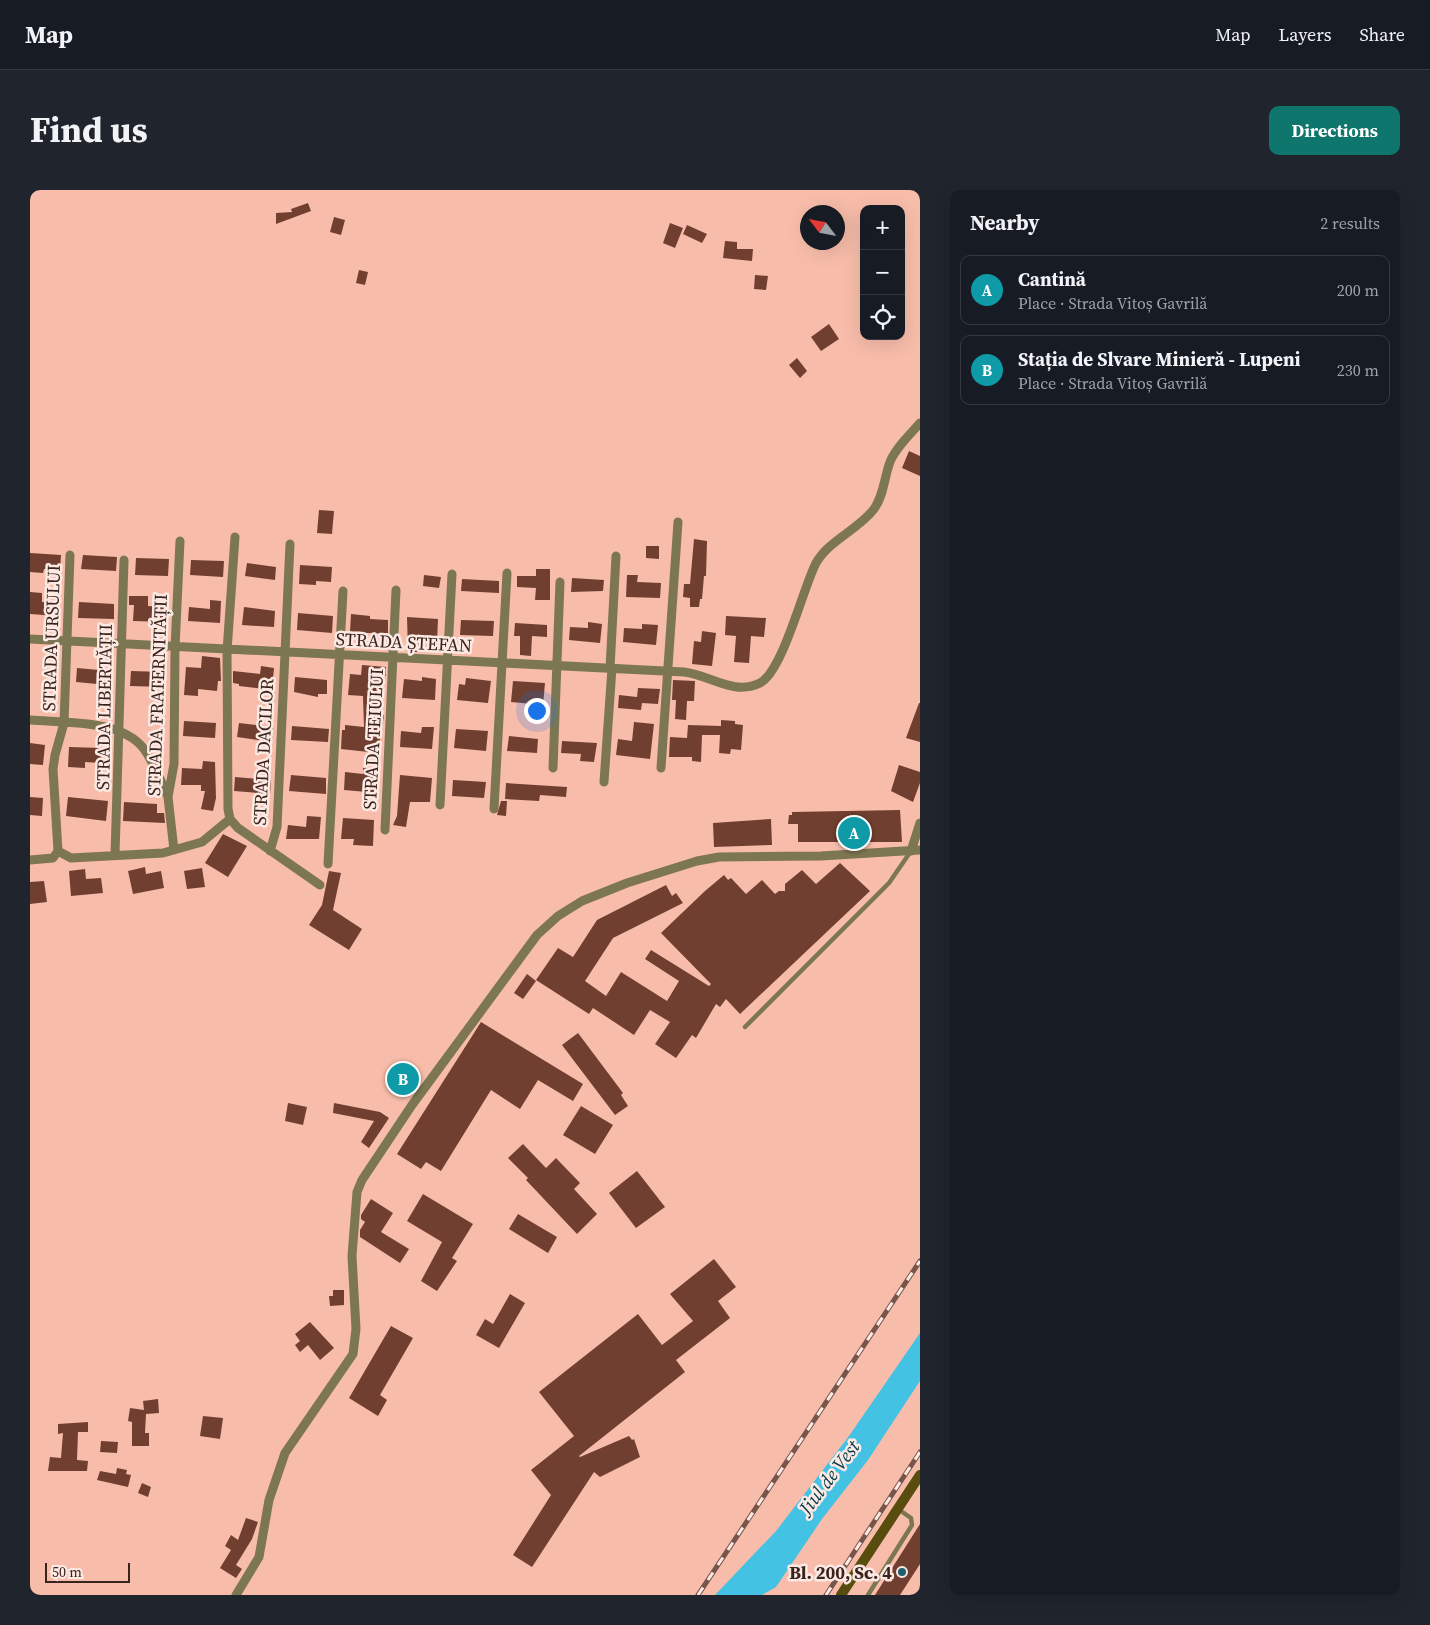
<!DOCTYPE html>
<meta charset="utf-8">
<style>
:root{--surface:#171b24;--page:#20242c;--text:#f1f3f6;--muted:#9ea1a6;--line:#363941;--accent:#0f766e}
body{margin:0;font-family:"Source Serif 4",serif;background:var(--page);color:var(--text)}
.controls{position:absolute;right:15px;top:15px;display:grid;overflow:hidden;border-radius:10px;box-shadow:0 5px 20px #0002}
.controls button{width:45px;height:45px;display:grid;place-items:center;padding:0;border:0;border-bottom:1px solid var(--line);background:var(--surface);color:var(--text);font:25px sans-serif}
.compass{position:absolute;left:770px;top:15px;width:45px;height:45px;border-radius:50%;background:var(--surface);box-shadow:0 5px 20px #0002;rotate:302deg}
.scale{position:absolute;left:15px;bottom:12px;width:85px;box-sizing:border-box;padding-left:5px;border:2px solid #39231c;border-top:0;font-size:14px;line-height:18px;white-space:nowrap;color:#39231c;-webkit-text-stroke:4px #fce9e3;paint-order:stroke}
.you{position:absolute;left:506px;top:520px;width:18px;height:18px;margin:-12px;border:4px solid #fff;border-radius:50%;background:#1a73e8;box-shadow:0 0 0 8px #1a73e833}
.badge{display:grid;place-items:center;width:32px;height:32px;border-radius:50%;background:var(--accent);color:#fff;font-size:16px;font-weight:700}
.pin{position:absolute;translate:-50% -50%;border:2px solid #fff;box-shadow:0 1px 5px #0006}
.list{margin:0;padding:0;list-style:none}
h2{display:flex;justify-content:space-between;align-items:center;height:65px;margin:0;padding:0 20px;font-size:21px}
h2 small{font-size:16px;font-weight:400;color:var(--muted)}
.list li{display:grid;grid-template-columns:32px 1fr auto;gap:15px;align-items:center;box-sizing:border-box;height:70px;margin:0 10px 10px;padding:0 10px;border:1px solid var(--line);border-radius:10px}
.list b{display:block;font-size:19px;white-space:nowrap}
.list p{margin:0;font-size:16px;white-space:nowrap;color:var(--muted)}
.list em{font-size:16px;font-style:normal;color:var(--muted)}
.icon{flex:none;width:28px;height:28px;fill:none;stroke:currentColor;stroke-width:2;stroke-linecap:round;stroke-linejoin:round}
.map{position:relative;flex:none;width:890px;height:1405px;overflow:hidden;border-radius:10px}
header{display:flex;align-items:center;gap:30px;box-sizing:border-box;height:70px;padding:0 25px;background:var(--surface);border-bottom:1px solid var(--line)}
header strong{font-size:24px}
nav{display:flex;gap:28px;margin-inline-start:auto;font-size:18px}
.intro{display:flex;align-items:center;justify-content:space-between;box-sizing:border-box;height:120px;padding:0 30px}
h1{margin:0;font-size:35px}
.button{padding:12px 22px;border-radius:10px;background:var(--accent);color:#fff;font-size:18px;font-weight:700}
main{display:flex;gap:30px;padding:0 30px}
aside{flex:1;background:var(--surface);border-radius:10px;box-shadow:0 5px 20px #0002}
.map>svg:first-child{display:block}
.water{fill:#44c2e3}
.building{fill:#703f2f}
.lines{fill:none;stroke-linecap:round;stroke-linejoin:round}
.service{stroke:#7d7652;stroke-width:4.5}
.minor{stroke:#7d7652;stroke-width:9}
.secondary{stroke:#584d0e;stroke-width:10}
.rail-casing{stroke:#77554a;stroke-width:5}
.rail{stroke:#fce9e3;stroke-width:3;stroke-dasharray:9;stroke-linecap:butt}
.poi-dot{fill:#1a6071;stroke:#fce9e3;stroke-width:2}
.labels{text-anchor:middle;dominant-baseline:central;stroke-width:5;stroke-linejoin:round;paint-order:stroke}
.street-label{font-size:18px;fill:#39231c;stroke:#fce9e3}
.poi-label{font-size:18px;font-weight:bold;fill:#39231c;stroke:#fce9e3;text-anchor:end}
.water-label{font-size:19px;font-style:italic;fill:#003b48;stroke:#fce9e3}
</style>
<header>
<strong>Map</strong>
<nav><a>Map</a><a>Layers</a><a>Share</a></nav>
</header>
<div class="intro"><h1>Find us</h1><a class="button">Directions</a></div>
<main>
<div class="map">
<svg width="890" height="1405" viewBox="0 0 890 1405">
<rect width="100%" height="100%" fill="#f8bdaa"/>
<path class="water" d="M890,1143v48l-52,79 -46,59 -46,68 -14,8h-47l61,-64 73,-95z"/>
<path class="building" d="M278,13l3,8 -35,13v-11l16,-1 -1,-3z
M304,27l11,3 -4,15 -11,-3z
M640,33l13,5 -8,20 -12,-5z
M657,35l20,9 -5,9 -19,-9z
M695,51l12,1v7h16l-1,12 -29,-3z
M329,80l9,2 -3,13 -9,-2z
M725,85l13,1 -2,14 -12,-1z
M799,134l10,15 -18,12 -10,-14z
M767,168l10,13 -7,7 -11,-13z
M879,261l11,5v20l-18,-8z
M289,320l15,1 -2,23 -15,-1z
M664,349l13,2 -1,35h-2l-2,23h-2l-1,8h-9v-9l-7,-1 1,-13h6z
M616,356h13v13l-13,-1z
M0,363l31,2 -1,15 -16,-1 -1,4 -13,-1z
M53,365l34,2 -1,14 -35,-2z
M106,368l33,1 -1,17 -33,-1z
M161,370l33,1 -1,16 -33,-2z
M217,373l29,4 -1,13 -30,-4z
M270,375l32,2 -1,15 -15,-1v4l-17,-1z
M506,379h14v31h-15l1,-12 -19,-1v-11h19z
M394,385l17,2 -2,11 -16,-2z
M597,385h11l-1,7 24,1 -1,15 -34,-1z
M542,388l32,2 -1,11 -32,1z
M432,389l37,2v12l-38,-2z
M0,402l12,1v9l16,1v13l-28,-2z
M99,406h19v10l19,1 -1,15 -33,-1 1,-16h-5z
M180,410l11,1 -1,22 -32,-2 1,-14 21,2z
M49,412l35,2v15l-36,-1z
M214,417l31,4 -1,16 -32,-2z
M268,423l35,3 -1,17 -35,-3z
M321,424l19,2v3l18,1v14l-38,-2z
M696,426l40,2 -2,19 -13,-1 -2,27 -15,-1 2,-26 -11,-1z
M377,427l31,2 -1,24h-16l-1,9h-12z
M431,430l33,1 -1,15 -33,-1z
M558,432l14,2 -2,19 -31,-3 1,-13 18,1z
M485,433l32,2v12l-15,-1 -1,20 -11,-1v-19h-6z
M612,434l16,1 -2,20 -33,-3 1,-14 18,1z
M672,441l14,2 -4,33 -20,-2 2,-23 7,1z
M172,466l18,2 1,23h-3l-1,10 -19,-2v7l-14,-1 2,-28 15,1z
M332,475l24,2v9h-4l-2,38 4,1 -6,38 -37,-4 1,-19h3v-5l19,2 -1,-31 -15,-1 2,-21 11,1z
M231,476l13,2 -2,22 -33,-4v-2l-6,-1v-12l27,3z
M47,478l33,3 -2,14 -32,-3z
M101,481l33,1v15l-34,-1z
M265,487l32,3v14h-9v3l-24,-5z
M392,487l14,2 -1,21 -33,-2 2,-19 18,2z
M436,488l25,3 -3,22 -31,-3 2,-16 6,1z
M643,490l22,1 -1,20h-7l-1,19 -11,-1 1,-19h-4z
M483,491l32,2 -2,22 -32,-3z
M608,498l22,1 -2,15 -16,-1 -1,7 -23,-2 1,-13 18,2z
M889,513h1v39l-14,-4z
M691,530l14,1v3l8,1 -2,25 -10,-1 -1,5 -11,-1 1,-18h-18l-1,27 -9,-1v-4h-23l1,-20 17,1 1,-13 33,1z
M154,531l32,2 -1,15 -32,-2z
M604,532l20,2 -4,35 -34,-4 2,-16 14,2z
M209,533l34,4 -1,15 -35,-5z
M262,536l37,3 -1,13 -37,-2z
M392,537h12l-2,22 -32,-2 1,-16 20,2z
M426,539l32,2 -2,20 -32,-3z
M479,546l29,3 -1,14 -30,-2z
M532,551l35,2 -3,19 -14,-1 1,-7 -20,-1z
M0,553l15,2 -2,20 -13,-1z
M39,557l33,1 -1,15 -16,-1v6l-17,-1z
M173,571l12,1 1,36 -3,13 -12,-2 4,-18h-4v-6h-20l1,-17 20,1z
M869,575l21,7v11l-7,19 -22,-11z
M333,578l17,1 -2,24 -34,-3 1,-18 18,2z
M261,585l35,3v16l-37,-3z
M370,585l32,3 -2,24h-20l-4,25 -13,-2 4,-9z
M205,587l36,3 -1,14 -36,-3z
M423,590l33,2 -2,16 -32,-2z
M476,593l61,4 -1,10 -26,-2 -1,6 -34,-2z
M0,607l13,1 -1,18 -12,-1z
M38,607l40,4 -2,20 -40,-5z
M471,611h6l-1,15 -9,-1z
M94,612l33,2v9h7l1,10 -42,-2z
M870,620l2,32h-104v-18h-10l1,-9h3v-3z
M277,626l14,1 -2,22h-33l2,-14 18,2z
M313,628l31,2 -1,26 -20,-1 1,-6h-13z
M741,629l1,26 -58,2 -1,-24z
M193,644l24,12 -19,31 -23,-14z
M810,673l30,28 -130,123 -14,-15 -6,8 -4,-3 -20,34 -4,-3 -16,23 -21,-14 15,-22 -20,-12 -16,25 -41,-27 -4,6 -53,-34 22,-32 15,9 24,-37 69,-35 6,11 4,-3 7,10 -70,35 -28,43 21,15 15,-24 46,29 12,-20 -34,-22 6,-9 58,36 2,-2 -50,-51 44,-42 19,-16 4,5 3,-2 15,16 16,-14 13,14 4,-3h6v-7l17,-14 14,14z
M115,677l1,7 15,-3 3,17 -31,6 -5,-23z
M172,678l3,19 -18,2 -3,-18z
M55,679l1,10 15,-1 2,15 -32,3 -2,-25z
M299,681l12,2 -8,37 29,19 -13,21 -40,-25 13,-20z
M14,691l3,21 -17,2v-22z
M497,784l9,7 -13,18 -9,-6z
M451,832l102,62 -10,17 -35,-21 -18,29 -29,-19 -50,81 -15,-9 -5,7 -24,-15z
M548,843l45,60 -2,2 7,11 -13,9 -53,-70z
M372,872l17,11 -15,23 -17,-11z
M258,913l19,4 -4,18 -18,-4z
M304,913l46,9 9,6 -20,30 -8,-6 13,-21 -41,-8z
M551,916l32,19 -18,29 -32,-19z
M493,954l23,24 10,-10 24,25 -6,6 23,25 -20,20 -51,-54 2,-2 -20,-20z
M607,981l28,36 -29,21 -27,-35z
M393,1004l50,30 -21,34 5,3 -20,30 -16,-10 21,-39 -35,-21z
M341,1009l22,14 -12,19 28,17 -9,14 -40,-26v-7l5,-8 -4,-3v-4z
M488,1024l39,23 -9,16 -39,-24z
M684,1069l22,28 -18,14 12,17 -54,42 9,12 -106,84 1,1 49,-21 3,4 2,-1 6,18 -40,20 -6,-5 -62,95 -19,-12 38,-60 -20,-25 43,-34 -35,-44 99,-78 24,31 31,-24 -23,-27z
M303,1100h11v15l-14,1 -1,-10h4z
M480,1104l15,9 -26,45 -23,-13 9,-16 8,5z
M280,1132l24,26 -14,12 -12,-15 -8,7 -5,-7 5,-4 -5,-7z
M361,1136l22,12 -33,57 7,5 -9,16 -29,-18z
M128,1209l1,14 -13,1 -1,19h4v13h-17v-24l-4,-1 2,-13 14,2 -1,-9z
M173,1226l20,2 -3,21 -20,-3z
M58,1232v10h-10l-1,28 11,1 -1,10h-39l2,-14 11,1 2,-25 -5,1v-10z
M71,1251l17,1 -1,11 -17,-1z
M87,1278l10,2 -1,4 5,1 -3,12 -31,-7 3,-9 16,3z
M112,1293l9,4 -3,10 -10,-4z
M216,1328l12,4 -6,17 -16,26 6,4 -6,9 -16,-10 11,-18 -6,-4 6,-11 7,5z
M890,1334v40l-20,31h-25z"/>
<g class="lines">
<path class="service" d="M715,837l144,-144 22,-32
M838,1405l44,-70 -1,-7 -13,-9"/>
<path class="minor" d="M205,347l-8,114 1,158 2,10 8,9 82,57
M0,449l654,33c26,3 50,24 76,11 23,-12 43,-95 56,-120 13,-23 42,-33 58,-54 10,-14 10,-31 16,-47 6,-15 20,-27 30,-39
M580,478l6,-112
M0,530c34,3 91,-1 114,29 10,14 17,32 24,48
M523,578l7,-186
M631,578l17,-246
M574,592l8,-114
M410,615l12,-231
M464,619l13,-236
M355,640l11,-240
M144,660l-6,-53 6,-33 1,-116 5,-107
M28,661l13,7 92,-5 39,-11 28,-23
M240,661l7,-24 13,-283
M881,661l9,-28
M85,665l9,-295
M0,670l23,-2 5,-7 -5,-82 2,-14 9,-32 6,-168
M298,674l15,-273
M206,1405l23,-38 10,-57 16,-47 68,-99 3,-25 -4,-73 5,-64 5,-12 50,-75 125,-170 21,-19 24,-15 45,-18 70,-22 22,-4 102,-1 99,-6"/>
<path class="secondary" d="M811,1405l79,-120"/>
<defs>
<path id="rail" d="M668,1405l222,-334
M796,1405l94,-143"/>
</defs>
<use href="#rail" class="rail-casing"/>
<use href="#rail" class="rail"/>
</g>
<circle class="poi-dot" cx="872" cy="1382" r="5"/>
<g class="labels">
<g class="street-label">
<text transform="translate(21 448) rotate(-88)">STRADA URSULUI</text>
<text transform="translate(374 452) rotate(3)">STRADA ȘTEFAN</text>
<text transform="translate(127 505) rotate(-88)">STRADA FRATERNITĂȚII</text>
<text transform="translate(74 517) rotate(-89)">STRADA LIBERTĂȚII</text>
<text transform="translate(343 549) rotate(-87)">STRADA TEIULUI</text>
<text transform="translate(233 562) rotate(-87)">STRADA DACILOR</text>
</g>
<g class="poi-label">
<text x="862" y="1382">Bl. 200, Sc. 4</text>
</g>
<g class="water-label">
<text transform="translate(799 1287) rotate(-53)">Jiul de Vest</text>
</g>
</g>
</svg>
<div class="controls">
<button>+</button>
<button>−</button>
<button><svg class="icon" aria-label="locate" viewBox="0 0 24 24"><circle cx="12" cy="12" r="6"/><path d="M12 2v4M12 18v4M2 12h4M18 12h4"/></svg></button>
</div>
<svg class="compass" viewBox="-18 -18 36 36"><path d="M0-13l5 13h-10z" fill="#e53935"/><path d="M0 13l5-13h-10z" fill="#9ea1a6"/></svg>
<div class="scale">50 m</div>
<div class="you"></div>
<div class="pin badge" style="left:824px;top:643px;background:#0f9aa8">A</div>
<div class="pin badge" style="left:373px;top:889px;background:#0f9aa8">B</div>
</div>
<aside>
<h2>Nearby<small>2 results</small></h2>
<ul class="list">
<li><span class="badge" style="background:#0f9aa8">A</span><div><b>Cantină</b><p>Place · Strada Vitoș Gavrilă</p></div><em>200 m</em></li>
<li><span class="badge" style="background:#0f9aa8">B</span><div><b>Stația de Slvare Minieră - Lupeni</b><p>Place · Strada Vitoș Gavrilă</p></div><em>230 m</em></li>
</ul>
</aside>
</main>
